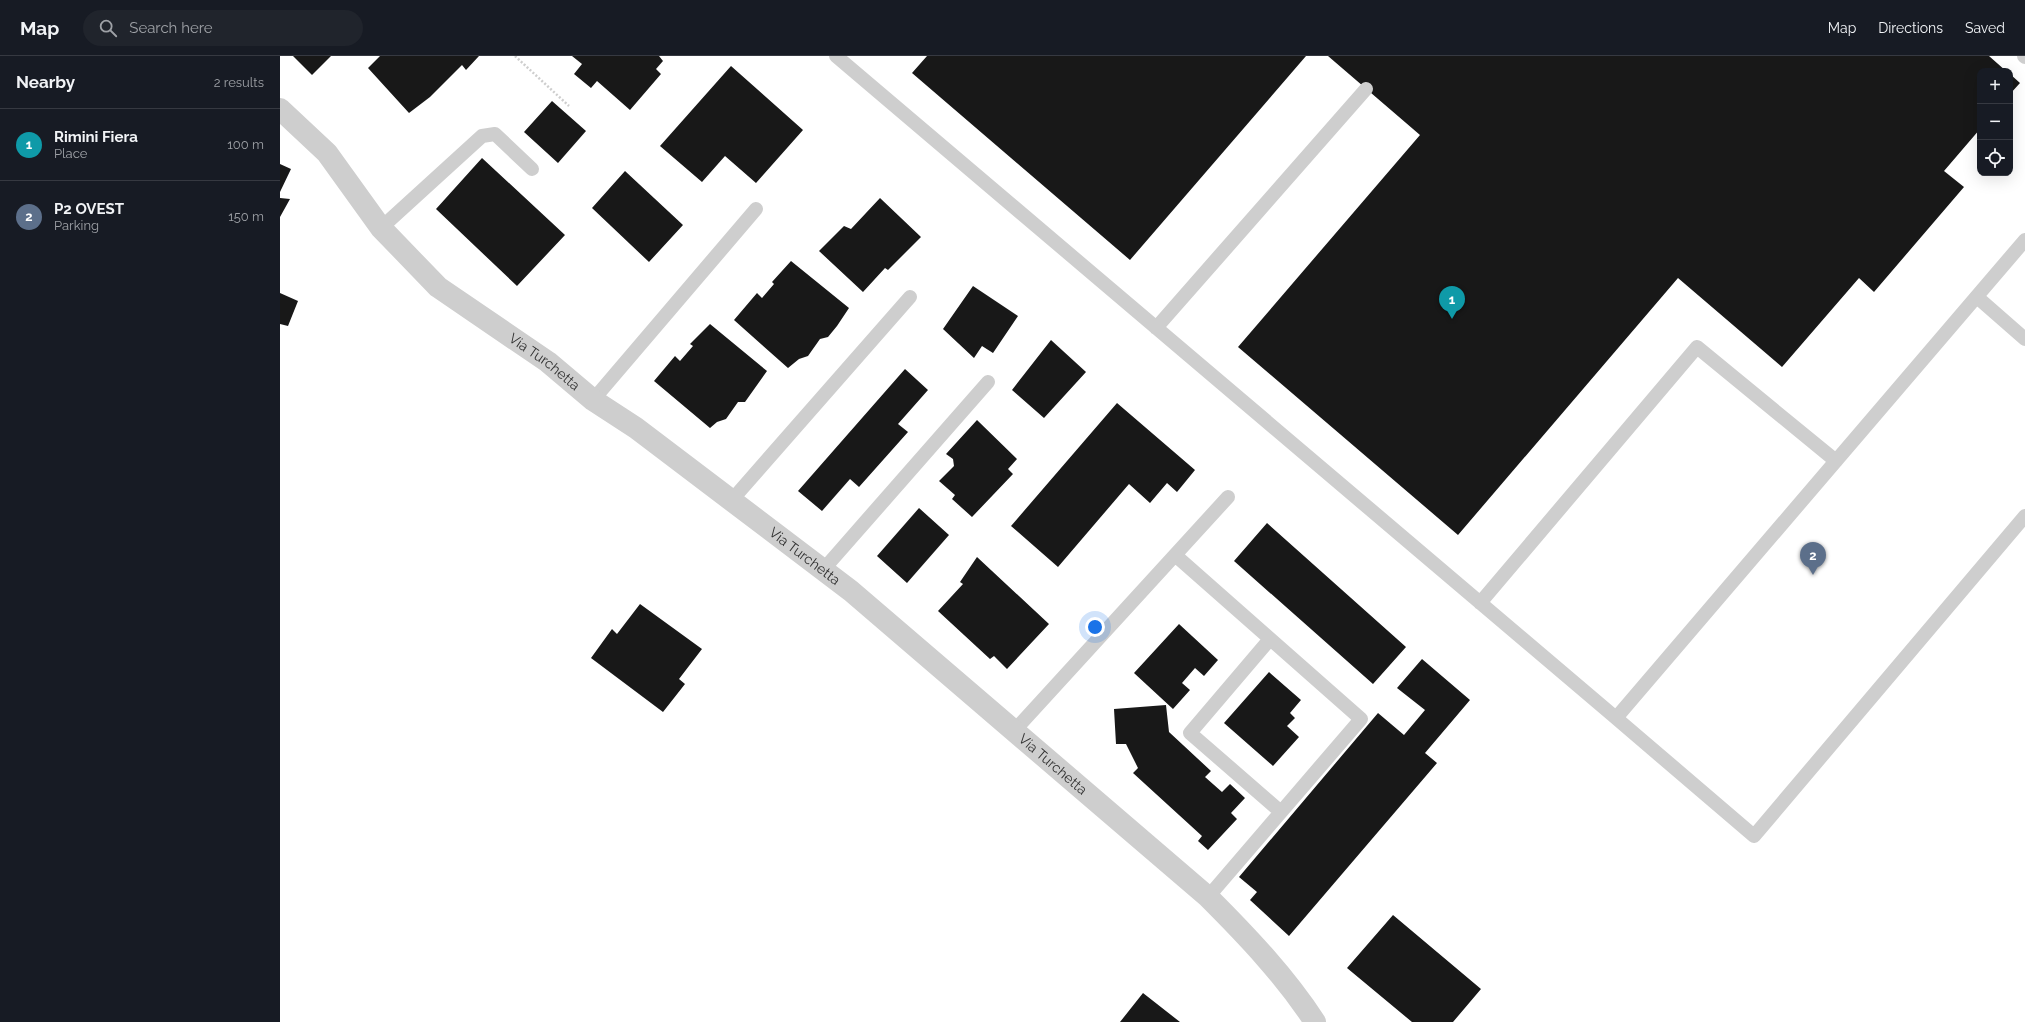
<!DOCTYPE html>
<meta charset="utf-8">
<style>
:root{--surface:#171b24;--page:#20242c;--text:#f1f3f6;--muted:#9ea1a6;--line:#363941;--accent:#ed2e2d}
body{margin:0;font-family:Raleway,sans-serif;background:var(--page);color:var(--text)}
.controls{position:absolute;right:12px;top:12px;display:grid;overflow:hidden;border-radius:8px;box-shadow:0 4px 16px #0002}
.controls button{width:36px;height:36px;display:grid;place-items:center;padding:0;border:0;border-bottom:1px solid var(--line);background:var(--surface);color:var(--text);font:20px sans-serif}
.you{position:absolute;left:815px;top:571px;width:14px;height:14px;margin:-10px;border:3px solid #fff;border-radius:50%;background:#1a73e8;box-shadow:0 0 0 6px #1a73e833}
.badge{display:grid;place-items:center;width:26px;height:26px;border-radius:50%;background:var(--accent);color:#fff;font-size:13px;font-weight:700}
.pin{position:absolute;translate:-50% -33px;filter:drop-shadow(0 1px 2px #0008)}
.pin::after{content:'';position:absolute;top:21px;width:14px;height:12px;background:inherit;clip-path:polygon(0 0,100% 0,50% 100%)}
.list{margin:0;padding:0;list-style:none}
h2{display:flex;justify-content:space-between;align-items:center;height:52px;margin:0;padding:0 16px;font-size:17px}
h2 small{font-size:13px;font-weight:400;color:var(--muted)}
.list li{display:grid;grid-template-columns:26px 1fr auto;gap:12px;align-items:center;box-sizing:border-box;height:72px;padding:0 16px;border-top:1px solid var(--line)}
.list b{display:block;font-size:15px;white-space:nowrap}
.list p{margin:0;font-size:13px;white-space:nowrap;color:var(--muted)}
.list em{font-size:13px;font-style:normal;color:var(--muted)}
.icon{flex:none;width:22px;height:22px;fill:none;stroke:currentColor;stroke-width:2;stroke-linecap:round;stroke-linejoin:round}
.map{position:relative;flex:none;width:1745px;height:966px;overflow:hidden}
header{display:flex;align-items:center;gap:24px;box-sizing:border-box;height:56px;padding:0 20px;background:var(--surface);border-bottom:1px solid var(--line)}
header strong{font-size:19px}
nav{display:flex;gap:22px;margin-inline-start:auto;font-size:14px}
.search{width:280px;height:36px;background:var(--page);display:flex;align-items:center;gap:10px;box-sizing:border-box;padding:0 14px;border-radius:22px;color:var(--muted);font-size:15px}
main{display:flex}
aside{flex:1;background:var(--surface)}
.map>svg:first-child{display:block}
.building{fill:#181818}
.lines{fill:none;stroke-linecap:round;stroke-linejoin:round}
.path{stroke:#cecece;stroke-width:2.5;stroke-dasharray:2 2;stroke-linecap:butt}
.service{stroke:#cecece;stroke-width:14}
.minor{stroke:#cecece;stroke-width:22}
.labels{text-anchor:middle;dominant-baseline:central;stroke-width:4;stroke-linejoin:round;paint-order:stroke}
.street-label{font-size:14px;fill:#313131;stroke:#fff}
</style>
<header>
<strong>Map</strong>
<div class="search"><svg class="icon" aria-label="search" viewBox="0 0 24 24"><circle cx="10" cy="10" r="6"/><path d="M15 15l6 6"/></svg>Search here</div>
<nav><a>Map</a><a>Directions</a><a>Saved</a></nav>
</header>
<main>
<aside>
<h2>Nearby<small>2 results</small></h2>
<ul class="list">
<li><span class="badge" style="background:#0f9aa8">1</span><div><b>Rimini Fiera</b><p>Place</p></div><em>100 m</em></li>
<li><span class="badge" style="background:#5c6f8a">2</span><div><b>P2 OVEST</b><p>Parking</p></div><em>150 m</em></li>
</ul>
</aside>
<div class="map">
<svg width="1745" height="966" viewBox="0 0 1745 966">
<rect width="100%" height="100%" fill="#fff"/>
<path class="building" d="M13,0h38l-19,19z
M100,0h99l-13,14 -4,-5 -32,32 -21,16 -41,-45z
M292,0h87l4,5 -7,8 5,5 -31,36 -33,-29 -6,7 -17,-14 8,-10z
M647,0h379l-176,204 -218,-187z
M1048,0h661l17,15h-26v58l-36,42 20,16 -90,105 -15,-14 -77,89 -104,-89 -220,257 -220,-188 182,-212z
M451,10l72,64 -47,53 -31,-27 -23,26 -42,-36z
M1730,18l10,9 -10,11z
M272,45l34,30 -28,32 -34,-31z
M202,102l83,77 -48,51 -81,-77z
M0,108l11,5 -11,23z
M345,115l58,54 -34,37 -57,-54z
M0,142l10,1 -10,18z
M600,142l41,39 -33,33 -3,-2 -22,24 -44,-41 25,-25 7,3z
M511,205l58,47 -12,18 -9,11 -8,2 -12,17 -9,3 -11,9 -54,-48 23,-27 5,5 12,-14 -2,-2z
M693,230l45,30 -25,37 -11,-7 -8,12 -31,-29z
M0,237l18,8 -10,25 -8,-2z
M430,268l57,47 -22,31h-7l-12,17 -9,3 -7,6 -56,-47 21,-25 5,5 13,-15 -3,-2z
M771,284l35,32 -42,46 -32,-28z
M625,313l23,21 -30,34 10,8 -49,55 -9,-8 -28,32 -24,-20z
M837,347l78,67 -18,22 -10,-9 -17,20 -21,-19 -71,83 -47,-41z
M697,364l40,39 -9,10 5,5 -41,43 -20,-18 3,-4 -16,-14 15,-15 -1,-7 -7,-5z
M639,452l30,27 -42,48 -30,-27z
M987,467l139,124 -33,37 -139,-123z
M697,501l72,67 -42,45 -13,-13 -4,3 -52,-48 25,-27 -3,-2z
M360,548l62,45 -23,30 6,5 -22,28 -72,-54 21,-29 5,5z
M899,568l39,36 -14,16 -9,-8 -13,15 8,7 -17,19 -39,-36z
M1142,603l48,41 -45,53 12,10 -148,173 -39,-36 7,-8 -18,-15 139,-164 26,22 21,-25 -28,-22z
M989,616l32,28 -11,13 5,5 -8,8 12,11 -26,29 -49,-43z
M886,649l3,27 42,39 -6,6 17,15 8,-8 15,14 -14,15 6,6 -29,31 -10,-9 4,-5 -69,-63 5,-5 -12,-24h-10l-2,-35z
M1113,859l88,74 -28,33h-41l-65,-54z
M863,937l37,29h-60z"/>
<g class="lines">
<path class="path" d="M235,0l54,50"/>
<path class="service" d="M556,0l780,662 409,-478
M1744,0l1,1
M101,172l101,-92 13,-2 37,35
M1697,241l48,42
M876,272l210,-239
M313,344l163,-191
M451,445l179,-204
M895,499l186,164 -153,178
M543,514l165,-188
M1200,547l217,-256 139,114
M990,583l-80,94 91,79
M1336,662l138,118 271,-320
M734,675l214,-234"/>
<path class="minor" id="s1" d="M0,53l47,44 54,75 57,59 110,75 45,38 43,28 215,163 357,306c39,39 77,79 107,125"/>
</g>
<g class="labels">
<g class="street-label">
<text stroke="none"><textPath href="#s1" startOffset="369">Via Turchetta</textPath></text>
<text stroke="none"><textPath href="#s1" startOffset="694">Via Turchetta</textPath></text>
<text stroke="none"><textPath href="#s1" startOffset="1018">Via Turchetta</textPath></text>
</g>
</g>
</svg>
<div class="controls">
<button>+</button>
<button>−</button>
<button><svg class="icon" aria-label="locate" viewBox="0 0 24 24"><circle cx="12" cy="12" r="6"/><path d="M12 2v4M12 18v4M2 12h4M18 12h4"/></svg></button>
</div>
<div class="you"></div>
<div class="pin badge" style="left:1172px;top:263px;background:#0f9aa8">1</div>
<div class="pin badge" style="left:1533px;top:519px;background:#5c6f8a">2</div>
</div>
</main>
